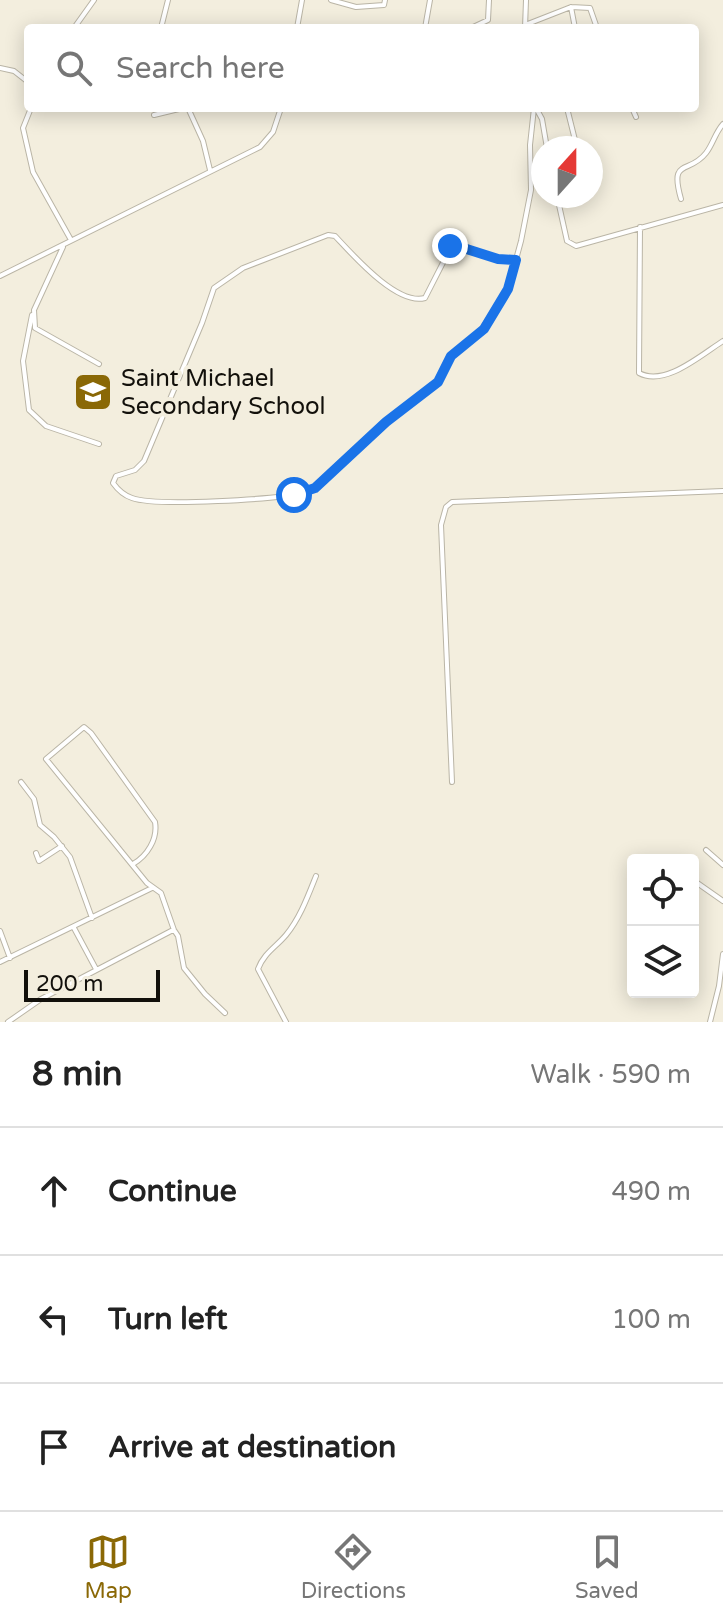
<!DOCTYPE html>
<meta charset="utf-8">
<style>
:root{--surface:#fff;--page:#f6f6f6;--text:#222;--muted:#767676;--line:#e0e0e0;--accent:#8a6806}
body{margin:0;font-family:"Varela Round",sans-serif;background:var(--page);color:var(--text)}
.controls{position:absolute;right:24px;bottom:24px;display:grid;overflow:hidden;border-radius:8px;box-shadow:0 4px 20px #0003}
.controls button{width:72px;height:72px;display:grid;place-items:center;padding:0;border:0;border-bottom:2px solid var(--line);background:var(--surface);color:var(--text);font:40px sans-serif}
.compass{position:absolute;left:531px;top:136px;width:72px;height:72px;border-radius:50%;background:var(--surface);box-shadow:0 4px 20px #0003;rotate:21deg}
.scale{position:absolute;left:24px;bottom:20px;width:136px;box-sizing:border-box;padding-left:8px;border:4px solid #12100b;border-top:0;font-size:22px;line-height:28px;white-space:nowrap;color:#12100b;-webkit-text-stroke:6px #f3eede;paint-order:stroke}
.stop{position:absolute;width:24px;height:24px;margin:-18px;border:6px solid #1a73e8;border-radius:50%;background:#fff}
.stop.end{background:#1a73e8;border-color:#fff;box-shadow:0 2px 8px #0008}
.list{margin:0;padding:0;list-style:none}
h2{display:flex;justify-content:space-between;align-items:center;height:104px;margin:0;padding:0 32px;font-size:34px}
h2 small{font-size:26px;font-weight:400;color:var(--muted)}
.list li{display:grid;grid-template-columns:52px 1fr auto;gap:24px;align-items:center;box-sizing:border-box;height:128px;padding:0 32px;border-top:2px solid var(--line)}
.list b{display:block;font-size:30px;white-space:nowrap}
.list em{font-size:26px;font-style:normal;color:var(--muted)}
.icon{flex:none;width:44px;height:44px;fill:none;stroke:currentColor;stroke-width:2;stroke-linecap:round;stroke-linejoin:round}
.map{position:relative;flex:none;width:723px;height:1022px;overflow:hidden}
.search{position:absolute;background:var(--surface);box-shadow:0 4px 20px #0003;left:24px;right:24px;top:24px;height:88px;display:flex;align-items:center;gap:20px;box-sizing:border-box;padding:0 28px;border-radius:8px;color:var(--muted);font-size:30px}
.sheet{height:488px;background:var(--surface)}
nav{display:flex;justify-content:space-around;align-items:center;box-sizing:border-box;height:112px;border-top:2px solid var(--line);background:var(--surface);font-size:22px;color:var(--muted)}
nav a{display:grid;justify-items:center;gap:4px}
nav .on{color:var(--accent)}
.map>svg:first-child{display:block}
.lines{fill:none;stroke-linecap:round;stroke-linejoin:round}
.street-casing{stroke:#bab5a6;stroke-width:6}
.street{stroke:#fff;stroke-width:4}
.route{stroke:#1a73e8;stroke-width:10}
.labels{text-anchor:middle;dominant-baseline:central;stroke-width:8;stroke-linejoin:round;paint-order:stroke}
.poi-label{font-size:24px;fill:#12100b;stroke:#f3eede;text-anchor:start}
</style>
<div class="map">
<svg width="723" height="1022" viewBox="0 0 723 1022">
<rect width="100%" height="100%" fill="#f3eede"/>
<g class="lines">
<defs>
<path id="street" d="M331,0l25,7 28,-2 1,-5
M571,7l4,21
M525,25l46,-18 19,1 7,20
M74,28l20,-28
M161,28l7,-28
M297,28l5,-28
M425,28l5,-28
M471,28l17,-8 1,-20
M525,28l1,-28
M0,68l14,3 14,11
M31,108l-8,20 10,44 38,68
M188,108l15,33 7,29
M536,108l6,11 5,29
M567,108l10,40
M632,108l4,9
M154,115l29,-7
M557,196l10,45 9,5 147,-41
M681,199c-12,-42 8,-24 25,-46 7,-9 9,-20 17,-29
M640,227l-1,146c26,14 62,-18 84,-32
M63,247l-29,63 1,18 64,36
M516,260l-18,-1 -46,-14 -27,53c-28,8 -72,-43 -90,-62l-7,-1 -85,33 -29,20 -12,35 -58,138 -9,9 -19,6 -3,7c5,7 10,12 19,15 25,9 145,1 173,-5l18,-12 49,-47 66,-52 13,-26 27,-21 30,-46 13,-48 10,-51 -1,-45 4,-37
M0,276l260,-129 13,-15 8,-24
M32,315l-9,46 6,49 17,16 53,18
M21,782l13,17 6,26 14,12 16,20 22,61
M452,782l-11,-257 5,-18 6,-5 271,-11
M706,850l17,15
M36,853l3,8 23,-15
M133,864c14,-8 25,-25 22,-42l-64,-89 -7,-6 -38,32 101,124 14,10 13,37 4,6 6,32 21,26 20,19
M693,880l30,21
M74,928l22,41
M0,931l10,27
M0,962l152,-74
M8,1022l33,-23 132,-69
M286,1022l-28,-53c6,-16 18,-22 28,-34 14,-17 22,-39 30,-59
M710,1022l9,-36 4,-32"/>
</defs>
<use href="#street" class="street-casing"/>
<use href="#street" class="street"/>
</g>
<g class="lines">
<path class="route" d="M294,495l21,-7 71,-66 52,-40 13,-26 33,-27 24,-40 8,-29 -18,-1 -44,-14 -4,1"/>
</g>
<defs>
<symbol id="school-square" viewBox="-11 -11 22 22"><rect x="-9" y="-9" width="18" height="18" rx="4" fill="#8a6806" stroke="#f3eede"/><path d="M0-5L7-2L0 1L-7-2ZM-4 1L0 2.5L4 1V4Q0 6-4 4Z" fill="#fff"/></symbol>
</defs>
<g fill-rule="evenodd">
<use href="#school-square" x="71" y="370" width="44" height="44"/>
</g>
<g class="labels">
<g class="poi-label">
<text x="121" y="378">Saint Michael<tspan x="121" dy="28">Secondary School</tspan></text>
</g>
</g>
</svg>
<div class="controls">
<button><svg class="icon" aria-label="locate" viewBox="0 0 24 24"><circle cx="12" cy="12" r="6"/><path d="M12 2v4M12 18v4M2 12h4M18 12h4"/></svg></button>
<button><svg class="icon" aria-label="layers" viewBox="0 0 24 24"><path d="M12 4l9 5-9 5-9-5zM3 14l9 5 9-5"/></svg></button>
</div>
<svg class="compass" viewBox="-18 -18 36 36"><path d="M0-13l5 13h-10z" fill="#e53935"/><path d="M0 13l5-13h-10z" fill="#767676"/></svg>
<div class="scale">200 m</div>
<div class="stop" style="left:294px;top:495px"></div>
<div class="stop end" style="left:450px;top:246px"></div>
<div class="search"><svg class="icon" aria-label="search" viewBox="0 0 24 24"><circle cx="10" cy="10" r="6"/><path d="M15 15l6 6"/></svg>Search here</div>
</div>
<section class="sheet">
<h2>8 min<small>Walk · 590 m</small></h2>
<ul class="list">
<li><svg class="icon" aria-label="ahead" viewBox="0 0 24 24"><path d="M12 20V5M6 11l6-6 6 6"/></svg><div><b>Continue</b></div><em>490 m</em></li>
<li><svg class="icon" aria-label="left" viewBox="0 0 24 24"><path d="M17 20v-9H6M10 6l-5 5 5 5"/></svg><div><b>Turn left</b></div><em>100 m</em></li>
<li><svg class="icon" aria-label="arrive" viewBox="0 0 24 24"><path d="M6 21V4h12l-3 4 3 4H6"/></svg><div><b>Arrive at destination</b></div></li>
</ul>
</section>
<nav>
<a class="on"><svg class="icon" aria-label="map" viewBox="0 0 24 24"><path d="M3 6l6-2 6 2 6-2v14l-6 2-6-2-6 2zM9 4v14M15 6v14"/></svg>Map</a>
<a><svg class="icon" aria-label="directions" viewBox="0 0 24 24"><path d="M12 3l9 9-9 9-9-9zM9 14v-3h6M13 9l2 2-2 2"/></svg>Directions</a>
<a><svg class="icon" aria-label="saved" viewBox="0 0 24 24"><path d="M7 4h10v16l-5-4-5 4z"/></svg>Saved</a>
</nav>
